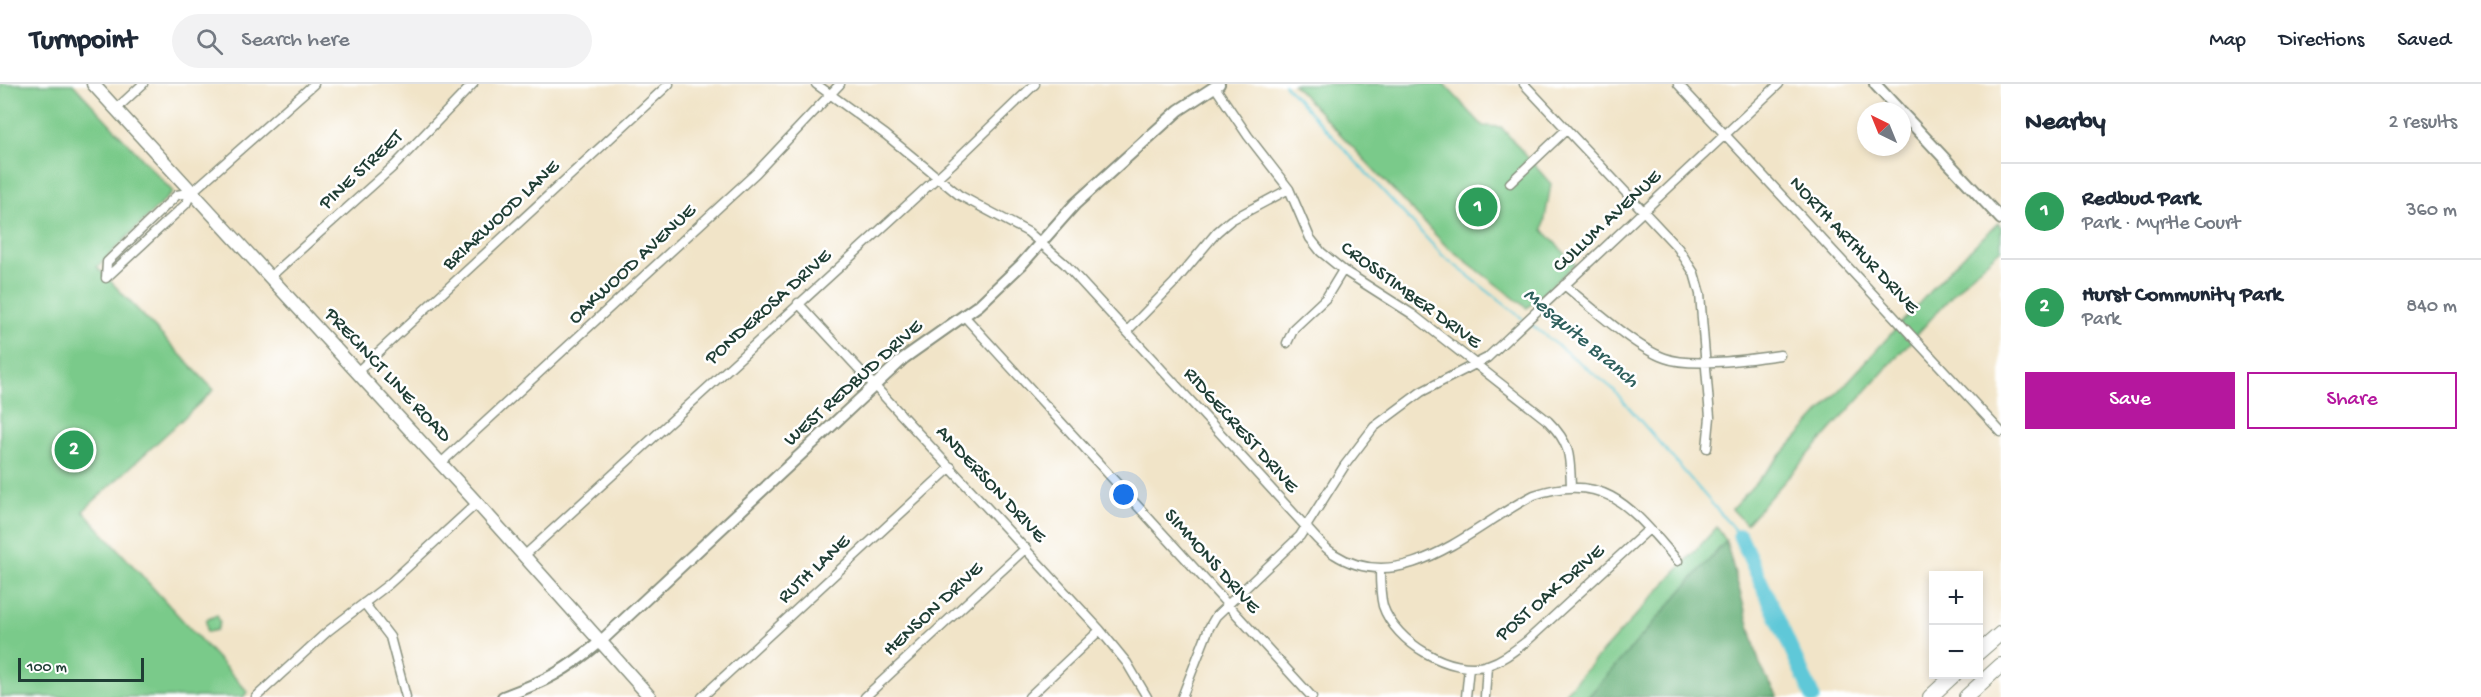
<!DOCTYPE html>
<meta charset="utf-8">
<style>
:root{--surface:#fff;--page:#f2f2f3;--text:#1f2937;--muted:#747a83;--line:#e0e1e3;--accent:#b5179e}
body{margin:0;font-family:"Gochi Hand",sans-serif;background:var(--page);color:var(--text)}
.controls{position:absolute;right:18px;bottom:18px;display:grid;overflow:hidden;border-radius:0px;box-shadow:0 3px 9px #0003}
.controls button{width:54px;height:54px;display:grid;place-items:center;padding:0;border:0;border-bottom:2px solid var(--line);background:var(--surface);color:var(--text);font:30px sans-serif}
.compass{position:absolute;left:1857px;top:18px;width:54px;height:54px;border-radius:50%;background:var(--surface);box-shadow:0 3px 9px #0003;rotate:317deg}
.scale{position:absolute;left:18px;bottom:15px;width:126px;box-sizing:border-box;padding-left:6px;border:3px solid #1f3d34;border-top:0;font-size:16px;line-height:21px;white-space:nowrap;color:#1f3d34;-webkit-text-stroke:4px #fff;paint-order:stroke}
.you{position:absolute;left:1124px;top:411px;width:21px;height:21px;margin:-15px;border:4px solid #fff;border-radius:50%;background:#1a73e8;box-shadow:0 0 0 9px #1a73e833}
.badge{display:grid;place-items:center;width:39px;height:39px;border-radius:50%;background:var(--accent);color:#fff;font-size:20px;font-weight:700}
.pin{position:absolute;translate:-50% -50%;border:3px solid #fff;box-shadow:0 2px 6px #0006}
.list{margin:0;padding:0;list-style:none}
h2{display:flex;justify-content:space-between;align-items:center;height:78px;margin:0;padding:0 24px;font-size:26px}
h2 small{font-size:20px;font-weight:400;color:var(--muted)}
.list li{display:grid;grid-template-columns:39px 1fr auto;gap:18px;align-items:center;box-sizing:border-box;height:96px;padding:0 24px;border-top:2px solid var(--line)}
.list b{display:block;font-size:22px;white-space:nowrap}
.list p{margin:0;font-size:20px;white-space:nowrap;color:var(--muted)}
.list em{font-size:20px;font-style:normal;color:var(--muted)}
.actions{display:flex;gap:12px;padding:18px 24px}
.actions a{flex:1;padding:14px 0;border:2px solid var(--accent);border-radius:0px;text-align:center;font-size:21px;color:var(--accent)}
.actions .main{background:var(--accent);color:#fff}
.icon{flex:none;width:33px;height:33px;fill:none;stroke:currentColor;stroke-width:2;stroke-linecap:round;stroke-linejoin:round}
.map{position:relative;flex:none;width:2001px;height:613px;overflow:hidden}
header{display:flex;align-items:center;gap:36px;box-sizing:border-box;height:84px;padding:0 30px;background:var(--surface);border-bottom:2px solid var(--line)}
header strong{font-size:28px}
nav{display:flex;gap:33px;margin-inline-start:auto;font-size:21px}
.search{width:420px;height:54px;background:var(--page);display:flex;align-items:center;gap:15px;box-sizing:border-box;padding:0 21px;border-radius:33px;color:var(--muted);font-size:22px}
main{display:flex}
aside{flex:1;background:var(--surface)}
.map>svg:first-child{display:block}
.green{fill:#7aca8a;stroke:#4c845f;stroke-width:1.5}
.forest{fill:#63ae76;stroke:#417655;stroke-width:1.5}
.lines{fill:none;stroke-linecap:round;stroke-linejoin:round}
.stream{stroke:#5ec8d8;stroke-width:2}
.river{stroke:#5ec8d8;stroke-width:15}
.minor-casing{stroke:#88907e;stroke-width:11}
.tertiary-casing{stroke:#88907e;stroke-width:14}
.secondary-casing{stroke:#88907e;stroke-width:15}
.primary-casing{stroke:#88907e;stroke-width:16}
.minor{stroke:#fff;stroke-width:8}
.tertiary{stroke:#fff;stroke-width:10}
.secondary{stroke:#fff;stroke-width:12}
.primary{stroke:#fff;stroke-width:14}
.labels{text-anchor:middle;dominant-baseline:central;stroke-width:5;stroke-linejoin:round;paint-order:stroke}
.street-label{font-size:20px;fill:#1f3d34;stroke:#fff}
.water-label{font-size:21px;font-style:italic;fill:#2f605d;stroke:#fff}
</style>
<header>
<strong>Turnpoint</strong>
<div class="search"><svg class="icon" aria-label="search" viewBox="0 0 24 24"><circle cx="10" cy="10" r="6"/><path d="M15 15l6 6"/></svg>Search here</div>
<nav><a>Map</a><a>Directions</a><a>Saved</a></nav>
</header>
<main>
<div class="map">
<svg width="2001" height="613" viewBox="0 0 2001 613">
<rect width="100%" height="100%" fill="#fff"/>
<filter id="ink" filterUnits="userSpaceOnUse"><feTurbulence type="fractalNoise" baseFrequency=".0167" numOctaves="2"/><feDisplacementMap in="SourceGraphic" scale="12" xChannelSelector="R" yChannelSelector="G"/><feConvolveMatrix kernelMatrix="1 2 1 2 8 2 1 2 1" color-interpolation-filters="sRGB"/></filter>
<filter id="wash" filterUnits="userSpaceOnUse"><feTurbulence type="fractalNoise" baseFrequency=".008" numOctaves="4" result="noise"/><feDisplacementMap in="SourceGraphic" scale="24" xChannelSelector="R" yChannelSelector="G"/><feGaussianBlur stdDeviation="1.35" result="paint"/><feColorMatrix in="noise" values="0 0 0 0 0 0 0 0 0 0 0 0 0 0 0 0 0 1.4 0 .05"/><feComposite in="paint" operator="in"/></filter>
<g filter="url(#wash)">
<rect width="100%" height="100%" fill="#f1e4c8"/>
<path class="green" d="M0,0h73l100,108 -76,75 117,123 -131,121 165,181 -5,5h-243z
M1293,0h151l39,42 18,1 50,57 -8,46 32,34 -48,44 -82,-63z
M1998,139l3,4v22l-35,31 -220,244 -14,-15 219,-241z
M1717,443l9,14 -138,156h-27z
M217,531l3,8 -3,7 -10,2 -1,-12z"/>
<path class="forest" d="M1726,457l34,124 18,32h-190z"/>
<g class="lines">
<path class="stream" d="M1284,0l158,171 81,64
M1528,238l84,66 128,148"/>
<path class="river" d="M1740,452l73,161"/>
</g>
</g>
<g filter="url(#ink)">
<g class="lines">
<defs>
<path id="minor" d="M816,0l70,51 73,60 69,37 37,32 242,264c8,9 17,20 27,26 70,45 140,-29 200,-59 74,-25 100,17 144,66
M1524,0l154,164 16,25 6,21 10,123 -3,31
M1678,0l323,348
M1215,3l33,49 41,53 21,49 11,14 22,18 69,44 136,107c23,23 22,35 23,67
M116,25l27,-25
M1510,99l56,-53
M270,193l124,-111 79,-82
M106,194l80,-74 6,-12 122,-108
M106,194l1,-16 70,-67 15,-3
M1564,201c26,21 72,63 101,73 26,10 87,1 115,-3
M798,219l302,327 27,33 20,34
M965,233l347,380
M1127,247l47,-48 43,-51 14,-12 58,-31
M1287,259l7,-15 32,-30 17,-28
M357,288l312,-288
M441,379l315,-290 84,-89
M524,472l428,-392 83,-80
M1380,486c0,12 0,24 3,36 12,36 68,70 105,59 15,-5 27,-15 39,-24l122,-112
M364,519l26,34 16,60
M256,613l72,-66 61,-47 88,-81
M702,613l249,-230
M865,613l161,-149
M1029,613l71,-67
M1182,613l27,-69 7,-12 84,-80 45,-71 29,-38 47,-35 66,-34 292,-274
M1466,613l3,-30
M1485,613l2,-32"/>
<path id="tertiary" d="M1875,0l25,27
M1902,29l99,106
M503,613c43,-16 62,-26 97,-55l304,-284 75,-53 42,-40 54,-61 104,-94 40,-26"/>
<path id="secondary" d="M93,0l384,419 173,194"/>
<path id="primary" d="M1978,569l23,-20
M1930,613l25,-23
M1966,613l35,-32"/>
</defs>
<use href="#minor" class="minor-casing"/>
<use href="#tertiary" class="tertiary-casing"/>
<use href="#secondary" class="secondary-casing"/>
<use href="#primary" class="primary-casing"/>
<use href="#minor" class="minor"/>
<use href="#tertiary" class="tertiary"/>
<use href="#secondary" class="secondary"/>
<use href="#primary" class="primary"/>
</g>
</g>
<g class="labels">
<g class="street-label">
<text transform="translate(362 87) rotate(-43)">PINE STREET</text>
<text transform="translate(502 132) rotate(-43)">BRIARWOOD LANE</text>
<text transform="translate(1608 138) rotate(-43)">CULLUM AVENUE</text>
<text transform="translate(1853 162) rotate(47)">NORTH ARTHUR DRIVE</text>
<text transform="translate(633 181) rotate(-43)">OAKWOOD AVENUE</text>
<text transform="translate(1410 212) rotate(36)">CROSSTIMBER DRIVE</text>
<text transform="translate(769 224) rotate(-42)">PONDEROSA DRIVE</text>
<text transform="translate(387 292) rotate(47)">PRECINCT LINE ROAD</text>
<text transform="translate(854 300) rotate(-42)">WEST REDBUD DRIVE</text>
<text transform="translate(1240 347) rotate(48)">RIDGECREST DRIVE</text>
<text transform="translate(990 401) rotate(47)">ANDERSON DRIVE</text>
<text transform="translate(1211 478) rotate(48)">SIMMONS DRIVE</text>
<text transform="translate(815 486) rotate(-43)">RUTH LANE</text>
<text transform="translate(1551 510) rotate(-41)">POST OAK DRIVE</text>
<text transform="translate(934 526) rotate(-43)">HENSON DRIVE</text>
</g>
<g class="water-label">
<text transform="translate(1580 255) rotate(40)">Mesquite Branch</text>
</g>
</g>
</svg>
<div class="controls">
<button>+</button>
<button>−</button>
</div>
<svg class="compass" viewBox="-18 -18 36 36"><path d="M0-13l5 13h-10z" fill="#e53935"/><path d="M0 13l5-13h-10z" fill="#747a83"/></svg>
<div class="scale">100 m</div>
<div class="you"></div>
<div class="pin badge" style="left:1478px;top:123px;background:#2e9e5b">1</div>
<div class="pin badge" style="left:74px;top:366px;background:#2e9e5b">2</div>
</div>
<aside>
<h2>Nearby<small>2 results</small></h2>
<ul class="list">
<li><span class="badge" style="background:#2e9e5b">1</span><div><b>Redbud Park</b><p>Park · Myrtle Court</p></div><em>360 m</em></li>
<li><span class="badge" style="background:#2e9e5b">2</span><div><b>Hurst Community Park</b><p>Park</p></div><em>840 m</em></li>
</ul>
<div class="actions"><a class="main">Save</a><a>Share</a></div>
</aside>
</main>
